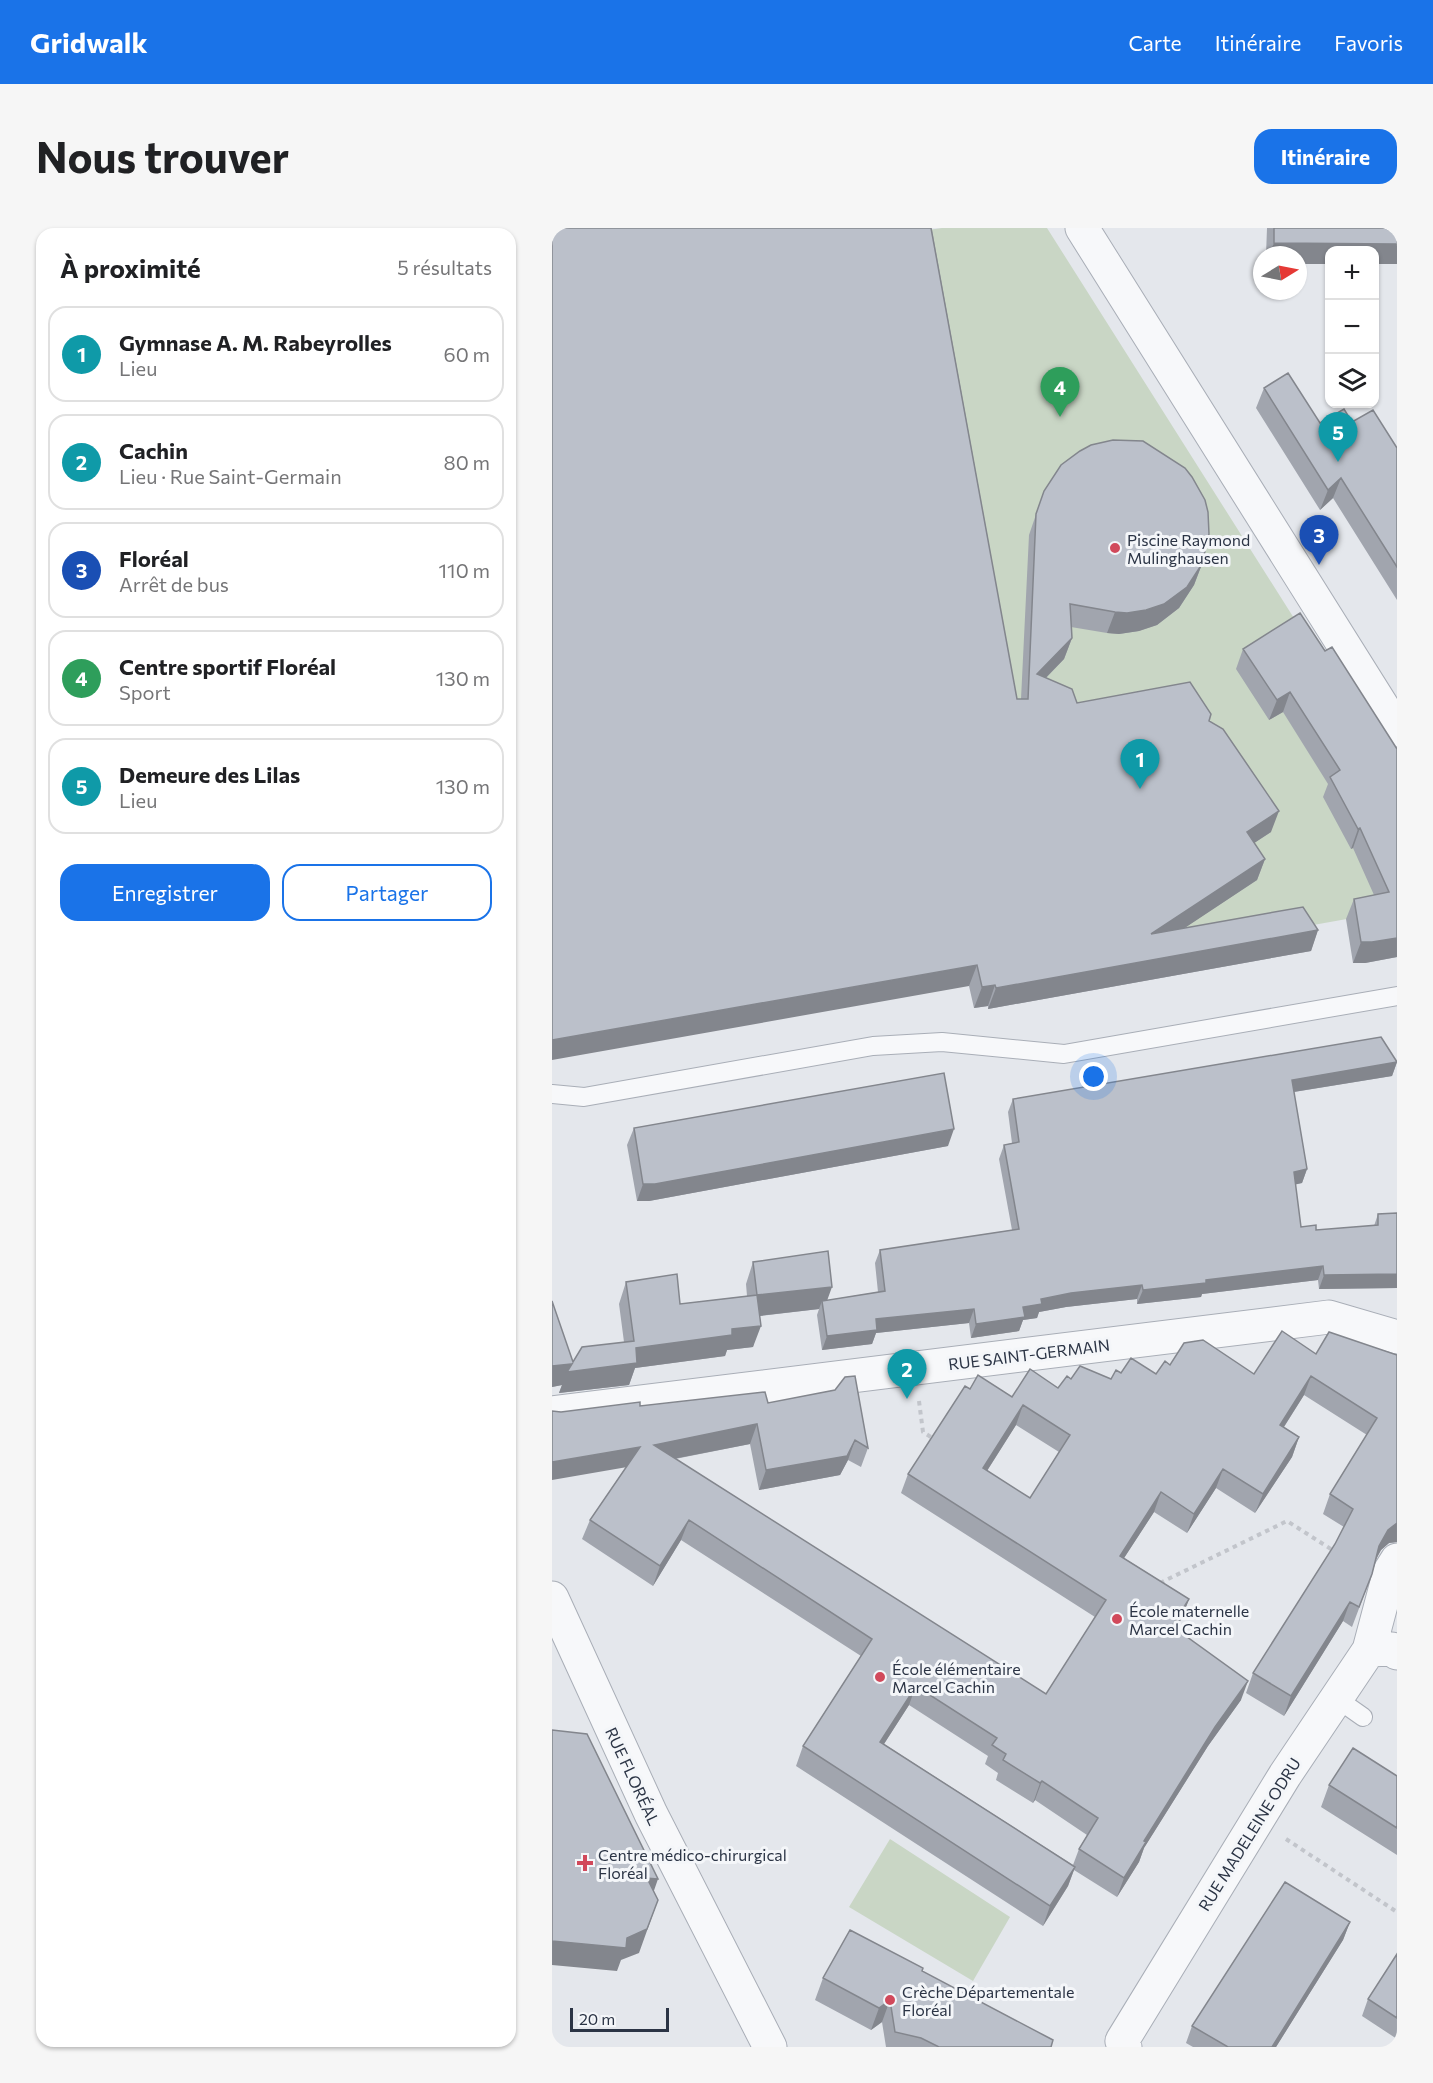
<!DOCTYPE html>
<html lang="fr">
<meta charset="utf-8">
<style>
:root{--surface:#fff;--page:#f6f6f6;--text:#202124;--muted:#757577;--line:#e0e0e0;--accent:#1a73e8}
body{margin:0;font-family:Commissioner,sans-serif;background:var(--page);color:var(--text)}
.controls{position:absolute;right:18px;top:18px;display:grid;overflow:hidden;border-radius:12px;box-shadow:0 2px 4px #0004}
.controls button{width:54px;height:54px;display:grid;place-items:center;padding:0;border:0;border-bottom:2px solid var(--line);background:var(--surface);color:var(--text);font:30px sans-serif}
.compass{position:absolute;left:701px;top:18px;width:54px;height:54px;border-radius:50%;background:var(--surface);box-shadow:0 2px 4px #0004;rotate:80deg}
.scale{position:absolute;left:18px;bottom:15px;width:99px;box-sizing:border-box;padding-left:6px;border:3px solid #2b3445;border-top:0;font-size:16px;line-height:21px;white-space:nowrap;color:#2b3445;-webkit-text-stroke:4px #f4f6f9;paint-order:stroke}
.you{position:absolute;left:542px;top:849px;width:21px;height:21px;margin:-15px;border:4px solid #fff;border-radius:50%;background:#1a73e8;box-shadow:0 0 0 9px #1a73e833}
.badge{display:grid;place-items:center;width:39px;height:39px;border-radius:50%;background:var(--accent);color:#fff;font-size:20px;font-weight:700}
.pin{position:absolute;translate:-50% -50px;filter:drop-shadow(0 2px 3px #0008)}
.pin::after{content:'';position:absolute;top:32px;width:21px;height:18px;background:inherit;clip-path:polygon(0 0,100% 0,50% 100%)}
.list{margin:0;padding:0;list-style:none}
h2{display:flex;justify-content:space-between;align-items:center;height:78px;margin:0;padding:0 24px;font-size:26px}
h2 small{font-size:20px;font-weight:400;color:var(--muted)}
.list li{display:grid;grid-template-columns:39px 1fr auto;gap:18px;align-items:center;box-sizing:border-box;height:96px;margin:0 12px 12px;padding:0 12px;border:2px solid var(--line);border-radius:18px}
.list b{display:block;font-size:22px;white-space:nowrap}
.list p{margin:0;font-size:20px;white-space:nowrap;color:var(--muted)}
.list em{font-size:20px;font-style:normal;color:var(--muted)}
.actions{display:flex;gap:12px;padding:18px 24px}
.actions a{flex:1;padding:14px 0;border:2px solid var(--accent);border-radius:18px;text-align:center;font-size:21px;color:var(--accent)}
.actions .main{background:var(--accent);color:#fff}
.icon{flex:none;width:33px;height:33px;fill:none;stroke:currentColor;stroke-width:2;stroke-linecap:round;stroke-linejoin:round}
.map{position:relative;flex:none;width:845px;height:1819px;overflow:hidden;border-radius:18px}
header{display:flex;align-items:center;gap:36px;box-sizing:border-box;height:84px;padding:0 30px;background:var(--accent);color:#fff}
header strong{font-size:28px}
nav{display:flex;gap:33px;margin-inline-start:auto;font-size:21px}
.intro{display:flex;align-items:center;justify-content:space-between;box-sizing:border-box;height:144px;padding:0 36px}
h1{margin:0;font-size:42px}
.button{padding:15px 27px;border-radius:18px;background:var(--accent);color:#fff;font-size:21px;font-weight:700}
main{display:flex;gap:36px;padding:0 36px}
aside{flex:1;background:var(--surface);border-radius:18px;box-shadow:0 2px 4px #0004}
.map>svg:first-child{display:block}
.green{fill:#c9d6c5}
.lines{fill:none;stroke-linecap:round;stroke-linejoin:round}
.lane-casing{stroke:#a9aeb7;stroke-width:20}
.street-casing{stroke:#a9aeb7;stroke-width:35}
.path{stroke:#c2c5cb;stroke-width:4;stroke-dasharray:4.5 4.5;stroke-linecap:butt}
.lane{stroke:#f7f8fa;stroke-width:18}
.street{stroke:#f7f8fa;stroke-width:33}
.wall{fill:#a1a5ae;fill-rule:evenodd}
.shaded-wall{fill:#83868d}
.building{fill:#bbc0ca;stroke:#83868d;stroke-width:1.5;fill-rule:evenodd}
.poi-dot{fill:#d1495b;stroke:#f4f6f9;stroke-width:2}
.labels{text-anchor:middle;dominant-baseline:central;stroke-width:6;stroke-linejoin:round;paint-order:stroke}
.poi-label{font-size:16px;fill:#2b3445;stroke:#f4f6f9;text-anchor:start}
.street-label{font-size:16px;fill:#2b3445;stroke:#f4f6f9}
</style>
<header>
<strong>Gridwalk</strong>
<nav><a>Carte</a><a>Itinéraire</a><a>Favoris</a></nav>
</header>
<div class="intro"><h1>Nous trouver</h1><a class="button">Itinéraire</a></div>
<main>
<aside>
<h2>À proximité<small>5 résultats</small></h2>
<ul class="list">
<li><span class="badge" style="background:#0f9aa8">1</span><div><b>Gymnase A. M. Rabeyrolles</b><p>Lieu</p></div><em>60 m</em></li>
<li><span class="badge" style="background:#0f9aa8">2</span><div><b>Cachin</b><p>Lieu · Rue Saint-Germain</p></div><em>80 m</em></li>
<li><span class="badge" style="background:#1a4fb4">3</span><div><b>Floréal</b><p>Arrêt de bus</p></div><em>110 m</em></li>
<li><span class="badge" style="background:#2e9e5b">4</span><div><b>Centre sportif Floréal</b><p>Sport</p></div><em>130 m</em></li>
<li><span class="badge" style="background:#0f9aa8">5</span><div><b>Demeure des Lilas</b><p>Lieu</p></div><em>130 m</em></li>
</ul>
<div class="actions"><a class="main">Enregistrer</a><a>Partager</a></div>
</aside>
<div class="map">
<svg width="845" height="1819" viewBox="0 0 845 1819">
<rect width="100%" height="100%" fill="#e4e7ec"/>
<path class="green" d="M390,0h105l350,553v129l-342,61 -134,-740z
M338,1611l120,78 -37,64 -124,-74z"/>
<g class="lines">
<defs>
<path id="lane" d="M0,866l32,3 289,-51 69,-4 122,12 333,-58
M784,1470l27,19"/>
<path id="street" d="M530,0l315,502
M0,1185l777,-96 68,20
M0,1370l99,216 119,233
M817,1422l21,-79 7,-11
M573,1819l-3,-6 163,-266 84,-125 23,-1 5,4"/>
</defs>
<use href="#lane" class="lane-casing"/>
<use href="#street" class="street-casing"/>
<path class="path" d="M367,1173l4,31 11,7
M608,1355l127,-62 47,30
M734,1611l111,73"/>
<use href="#lane" class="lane"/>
<use href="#street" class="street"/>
</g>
<path class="wall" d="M715,0h130l-68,22v14h-31v-9h-32z
M380,2l85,469h4l8,-164 15,-44 158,73 -8,21 -15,23 -22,17 -18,6 -20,3 -12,-1 -36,-6 1,11 -8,21 -18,19 31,25 132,18 62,111 -17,11 11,16 -8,21 -73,48 134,2 -7,21 -323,58v-3l-14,2 -5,-22z
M712,160l56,35 32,-1 45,26v152l-64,-102 -13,12 -64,-102z
M691,421l82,2 72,98v208l-32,6h-12l-7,-44 8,-20 20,-4 -21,-47 -2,1 -28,-52 5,-13 -45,-72 -14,8 -33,-51z
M845,834l-5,14 -98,16 13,77 -5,14 -7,1 6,43 15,3 58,-4 4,-12 19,-1v75l-78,1 -1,-9 -116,14 -1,3 -64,7v-5l-71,8 -27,5 -2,6 -14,2 -4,11 -48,7 -2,-15 -93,10 -4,11 -50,6 -5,-35 2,-6 -59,7 -7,31 -26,3 -2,6 -90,12 -6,17 -70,8 3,-8 -10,2v-86l21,61 51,-20 -5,-38 7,-22 54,22 67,-8 -1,-12 7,-22 75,38 50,-8 -3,-29 5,-13 132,-20 -13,-71 5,-14 8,-2 -4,-31 5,-13z
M82,900l314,18 -299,55h-12l-10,-56z
M764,1126l81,1v187l-8,1 -8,7 -5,10 -4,14 -20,53 -9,-6 -59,95 -38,-23 7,-20 82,-129 9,-17 -21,-13 7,-20 37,-59 -63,-40 -20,32 15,10 -7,20 -37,56 -39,-25 -29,45 -33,-21 -30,46 65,41 -7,19 -7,10 66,72 -33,46 -64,102 -5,14 -22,35 -43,-27 -6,16 -25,40 -247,-160 7,-20 58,-90 -180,-116 -28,46 -71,-47 8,-19 36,-53 -65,-55 79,-6 128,-3 67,-13 33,58 -7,19 -13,-7 -8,15 -81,15 -9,-46 -75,15 371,235 49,-77 -194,-124 7,-19 62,-85 42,8 46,-9 13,-9h40l10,-6 35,1 14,-9 84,9zM464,1197l43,27 -29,46 -43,-27zM357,1477l79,51 -3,8 13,9 -2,7 37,23 2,-3 52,35 -8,14 -6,16 -189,-121z
M845,1548v79l-76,-48 8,-22z
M798,1694l-7,18 -67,107h-83l-7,-4 6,-17z
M845,1726v85l-35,-23 6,-17z
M370,1743l129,76h-165l-4,-25 -11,8 -56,-30 8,-22z"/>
<path class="shaded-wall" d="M722,15l123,1v20h-23v-14h-45v14h-31v-9h-29z
M789,250l-8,20 -13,12 8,-20z
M650,336l-8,21 -15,23 -22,17 -18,6 -20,3 -12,-1 8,-21z
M520,410l-8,21 -35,36 8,-21z
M738,464l-7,20 -14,8 8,-20z
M727,583l-8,21 -32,21 8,-21z
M808,600l-7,20 -2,1 7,-20z
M713,631l-8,21 -113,75 7,-21z
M766,702l-7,21 -323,58 8,-21z
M845,710v19l-32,6h-12l8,-21z
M425,737l-8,21 -417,74v-20z
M443,757l-7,21 -14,2 8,-21z
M845,834l-5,14 -105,17 5,-13z
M402,901l-6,17 -299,55h-12l6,-17z
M755,941l-5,14 -13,3 5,-14z
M771,1038l-5,14 -116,14 -1,3 -64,7 6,-14 63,-10z
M845,1046v14l-78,1 5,-14z
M590,1057l-5,14 -71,8 -27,5 -2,6 -14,2 -4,11 -48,7 5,-14 47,-17 18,-8 30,-6z
M280,1059l-8,22 -2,-8 -3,8 -69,8 7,-22z
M422,1081l-5,14 -93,10 -4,11 -50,6 5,-14 49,-17z
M209,1098l-8,21 -26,3 -2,6 -90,12 -6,17 -70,8 3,-8 -10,2v-21l20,-2 64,-16 96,-19z
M759,1148l-7,19 -31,49 7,-19z
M471,1177l-7,20 -40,63 7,-20z
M205,1196l-7,20 -103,20 7,-19z
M747,1209l-7,20 -37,56 8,-19z
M303,1212l-7,20 -8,15 -81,15 7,-20z
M88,1219l-7,19 -81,14v-18z
M671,1241l-7,19 -29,45 7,-19z
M609,1264l-7,20 -41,63 7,-19z
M137,1292l-8,20 -28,46 7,-20z
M845,1295v19l-8,1 -8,7 -9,16 7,-20 9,-16z
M637,1371l-7,19 -17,27 7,-19z
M798,1374l-7,19 -59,95 7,-20z
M696,1453l-7,19 -33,46 -64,102 -5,14 -22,35 7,-19 20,-37 71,-114z
M364,1458l-7,19 -36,56 7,-19z
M490,1553l-7,19 -2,3 7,-20z
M523,1639l-7,19 -25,40 7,-20z
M95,1650l11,1 -8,23z
M106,1672l-19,53 -18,7 -4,11 -65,-6v-24l75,-3z
M798,1694l-7,18 -67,107h-4z
M338,1772l-8,22 -11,8 8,-22z"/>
<path class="building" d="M0,0h379l86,471h11l8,-185 8,-23 17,-26 19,-14 11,-6 22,-5 30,1 42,27 7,9 13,23 3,12 1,22 -7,30 -15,23 -23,17 -18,6 -19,3 -12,-1 -45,-8 2,34 -35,36 35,15 5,14 113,-21 21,32 -2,7 14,8 56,82 -32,21 18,27 -114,75 152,-27 15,23 -322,58 -1,-3 -13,2 -5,-22 -425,75z
M722,0h123v16l-123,-1z
M736,145l32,50 24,-14 8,13 21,-12 24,38v119l-56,-89 -13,12 -64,-102z
M748,385l25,38 7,-4 65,102v189l-25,4h-11l-7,-43 35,-7 -29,-64 -2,1 -28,-52 10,-7 -50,-78 -13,8 -34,-51z
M829,809l16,25 -105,18 15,89 -13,3 7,55 15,-2v5l62,-5v-11l19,-1v61l-73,1 -1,-9 -117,14v3l-63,7 -1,-5 -71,8 -30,6 1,5 -19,3 2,10 -49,7 -2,-15 -98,10 1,11 -50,6 -5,-35 63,-10 -5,-41 139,-21 -15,-84 15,-3 -6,-43z
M392,845l10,56 -299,55h-12l-9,-56z
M276,1023l4,36 -75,8 4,31 -29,3v6l-96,13 1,15 -70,9 5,-8 -20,2v-65l21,61 9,-15 52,-6 -8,-59 51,-8 3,30 77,-9 -4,-33z
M730,1103l34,23 13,-22 68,23v168l-9,7 -9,16 -7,28 -13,33 -9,-5 -59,94 -38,-23 82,-129 18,-35 -23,-15 47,-76 -66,-42 -31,49 19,12 -36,57 -40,-25 -29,45 -33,-22 -41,64 69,43 -17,27 76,55 -33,46 -71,114 2,1 -22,36 -45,-29 19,-31 -56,-37 -2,2 -37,-23 3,-6 -14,-9 5,-7 -81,-52 -36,56 195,125 -25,39 -247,-160 69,-107 -183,-119 -29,46 -70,-46 50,-73 -88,15v-51l9,1 79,-10v4l125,-14 3,11 67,-13 10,-13 10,-1 13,72 -13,-8 -8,16 -81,14 -9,-46 -103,21 392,249 60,-94 -198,-126 57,-88 5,3 8,-14 34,22 18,-28 28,19 9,-12 4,3 9,-13 31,13 5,-9 5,3 10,-15 25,16 9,-13 5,4 14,-22 19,-3 51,34zM471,1177l47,30 -40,63 -47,-30z
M0,1502l35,4 71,145 -11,-1 11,22 -11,29 -20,9 -1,10 -74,-7z
M801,1520l44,28v52l-68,-43z
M733,1654l65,40 -78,125h-44l-36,-21z
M298,1702l73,38 -1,3 131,69 -2,7h-112l-18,-9 -26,-6 -5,-32 -11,8 -56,-30z
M845,1726v64l-29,-19z"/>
<g class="poi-dot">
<circle cx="563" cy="320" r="6"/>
<circle cx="565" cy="1391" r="6"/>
<circle cx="328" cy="1449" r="6"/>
<path d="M30 1626h6v6h6v6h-6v6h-6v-6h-6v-6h6z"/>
<circle cx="338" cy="1772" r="6"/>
</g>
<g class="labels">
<g class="poi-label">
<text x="575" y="311">Piscine Raymond<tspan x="575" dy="18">Mulinghausen</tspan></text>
<text x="577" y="1382">École maternelle<tspan x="577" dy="18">Marcel Cachin</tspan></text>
<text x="340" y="1440">École élémentaire<tspan x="340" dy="18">Marcel Cachin</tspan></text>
<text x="46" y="1626">Centre médico-chirurgical<tspan x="46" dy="18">Floréal</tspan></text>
<text x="350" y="1763">Crèche Départementale<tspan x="350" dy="18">Floréal</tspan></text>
</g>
<g class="street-label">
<text transform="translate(477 1126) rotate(-7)">RUE SAINT-GERMAIN</text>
<text transform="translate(81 1548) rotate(65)">RUE FLORÉAL</text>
<text transform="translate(697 1606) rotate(-58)">RUE MADELEINE ODRU</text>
</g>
</g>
</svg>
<div class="controls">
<button>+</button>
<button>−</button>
<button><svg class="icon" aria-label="layers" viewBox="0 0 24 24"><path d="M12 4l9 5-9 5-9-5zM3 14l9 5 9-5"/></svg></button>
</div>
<svg class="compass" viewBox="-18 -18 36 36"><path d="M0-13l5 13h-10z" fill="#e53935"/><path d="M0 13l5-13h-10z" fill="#757577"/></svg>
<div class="scale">20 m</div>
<div class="you"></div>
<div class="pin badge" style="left:588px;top:561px;background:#0f9aa8">1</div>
<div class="pin badge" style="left:355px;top:1171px;background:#0f9aa8">2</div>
<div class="pin badge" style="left:767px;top:337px;background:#1a4fb4">3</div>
<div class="pin badge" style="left:508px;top:189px;background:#2e9e5b">4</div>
<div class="pin badge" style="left:786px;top:234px;background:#0f9aa8">5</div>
</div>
</main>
